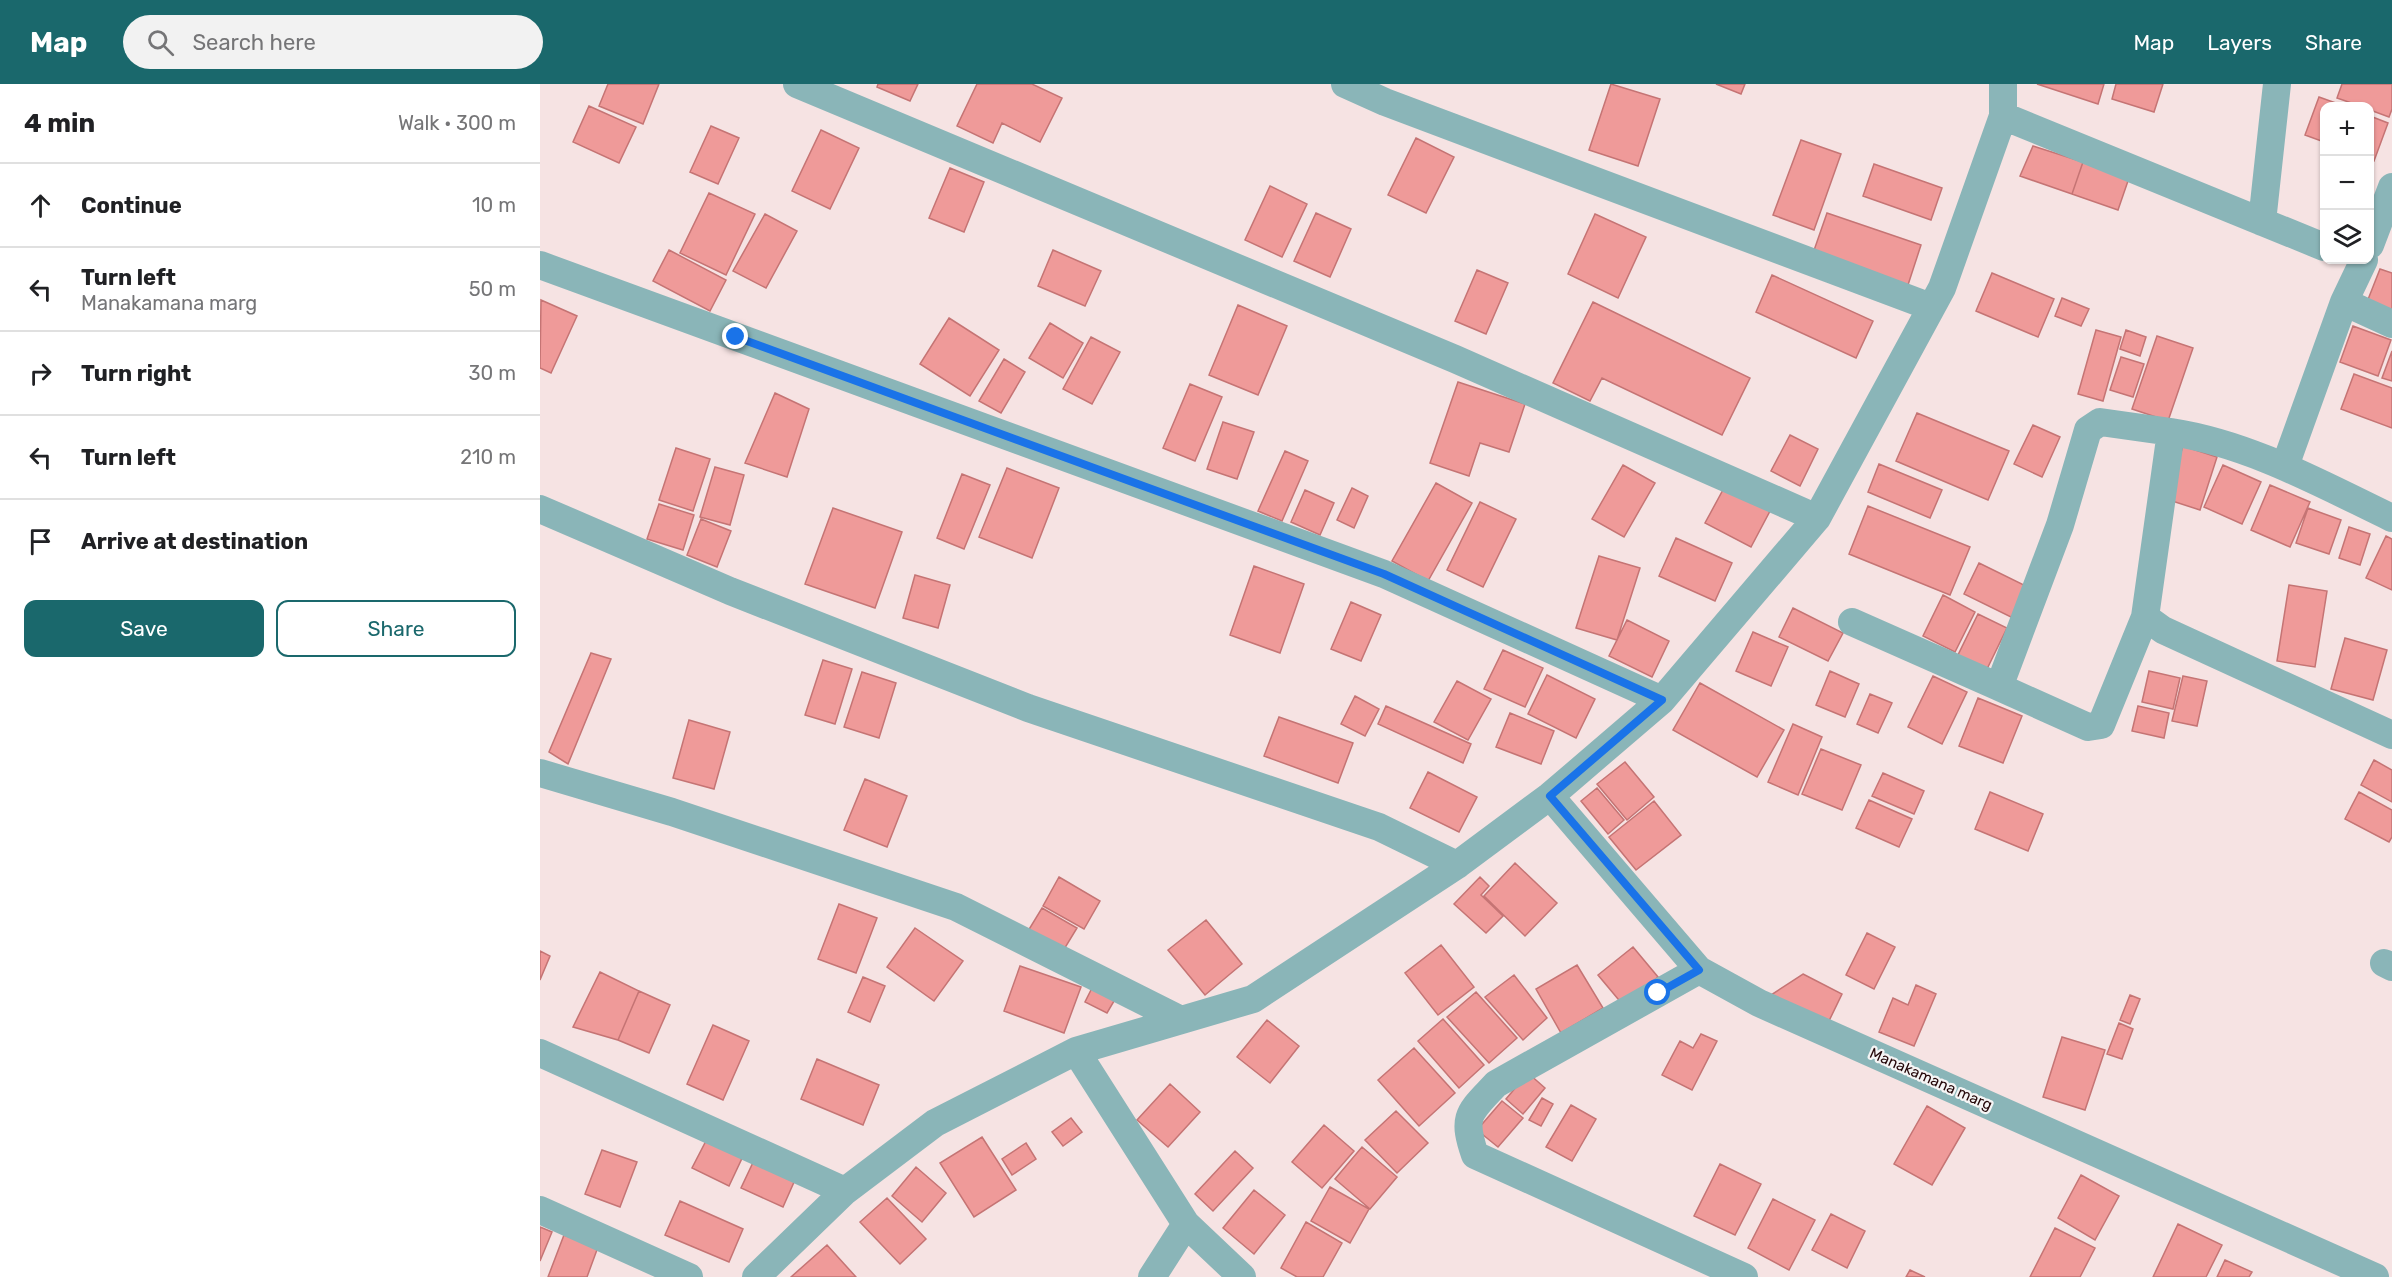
<!DOCTYPE html>
<meta charset="utf-8">
<style>
:root{--surface:#fff;--page:#f2f2f2;--text:#202124;--muted:#757577;--line:#e0e0e0;--accent:#1a686c}
body{margin:0;font-family:Rubik,sans-serif;background:var(--page);color:var(--text)}
.controls{position:absolute;right:18px;top:18px;display:grid;overflow:hidden;border-radius:12px;box-shadow:0 2px 4px #0004}
.controls button{width:54px;height:54px;display:grid;place-items:center;padding:0;border:0;border-bottom:2px solid var(--line);background:var(--surface);color:var(--text);font:30px sans-serif}
.stop{position:absolute;width:18px;height:18px;margin:-14px;border:4px solid #1a73e8;border-radius:50%;background:#fff}
.stop.end{background:#1a73e8;border-color:#fff;box-shadow:0 2px 6px #0008}
.list{margin:0;padding:0;list-style:none}
h2{display:flex;justify-content:space-between;align-items:center;height:78px;margin:0;padding:0 24px;font-size:26px}
h2 small{font-size:20px;font-weight:400;color:var(--muted)}
.list li{display:grid;grid-template-columns:39px 1fr auto;gap:18px;align-items:center;box-sizing:border-box;height:84px;padding:0 24px;border-top:2px solid var(--line)}
.list b{display:block;font-size:22px;white-space:nowrap}
.list p{margin:0;font-size:20px;white-space:nowrap;color:var(--muted)}
.list em{font-size:20px;font-style:normal;color:var(--muted)}
.actions{display:flex;gap:12px;padding:18px 24px}
.actions a{flex:1;padding:14px 0;border:2px solid var(--accent);border-radius:12px;text-align:center;font-size:21px;color:var(--accent)}
.actions .main{background:var(--accent);color:#fff}
.icon{flex:none;width:33px;height:33px;fill:none;stroke:currentColor;stroke-width:2;stroke-linecap:round;stroke-linejoin:round}
.map{position:relative;flex:none;width:1852px;height:1193px;overflow:hidden}
header{display:flex;align-items:center;gap:36px;box-sizing:border-box;height:84px;padding:0 30px;background:var(--accent);color:#fff}
header strong{font-size:28px}
nav{display:flex;gap:33px;margin-inline-start:auto;font-size:21px}
.search{width:420px;height:54px;background:var(--page);display:flex;align-items:center;gap:15px;box-sizing:border-box;padding:0 21px;border-radius:33px;color:var(--muted);font-size:22px}
main{display:flex}
aside{flex:1;background:var(--surface)}
.map>svg:first-child{display:block}
.building{fill:#ef9a99;stroke:#c57474;stroke-width:1.5}
.lines{fill:none;stroke-linecap:round;stroke-linejoin:round}
.street{stroke:#8ab5b8;stroke-width:28}
.route{stroke:#1a73e8;stroke-width:8}
.labels{text-anchor:middle;dominant-baseline:central;stroke-width:4.5;stroke-linejoin:round;paint-order:stroke}
.street-label{font-size:15px;fill:#240608;stroke:#f5f5f5}
</style>
<header>
<strong>Map</strong>
<div class="search"><svg class="icon" aria-label="search" viewBox="0 0 24 24"><circle cx="10" cy="10" r="6"/><path d="M15 15l6 6"/></svg>Search here</div>
<nav><a>Map</a><a>Layers</a><a>Share</a></nav>
</header>
<main>
<aside>
<h2>4 min<small>Walk · 300 m</small></h2>
<ul class="list">
<li><svg class="icon" aria-label="ahead" viewBox="0 0 24 24"><path d="M12 20V5M6 11l6-6 6 6"/></svg><div><b>Continue</b></div><em>10 m</em></li>
<li><svg class="icon" aria-label="left" viewBox="0 0 24 24"><path d="M17 20v-9H6M10 6l-5 5 5 5"/></svg><div><b>Turn left</b><p>Manakamana marg</p></div><em>50 m</em></li>
<li><svg class="icon" aria-label="right" viewBox="0 0 24 24"><path d="M7 20v-9h11M14 6l5 5-5 5"/></svg><div><b>Turn right</b></div><em>30 m</em></li>
<li><svg class="icon" aria-label="left" viewBox="0 0 24 24"><path d="M17 20v-9H6M10 6l-5 5 5 5"/></svg><div><b>Turn left</b></div><em>210 m</em></li>
<li><svg class="icon" aria-label="arrive" viewBox="0 0 24 24"><path d="M6 21V4h12l-3 4 3 4H6"/></svg><div><b>Arrive at destination</b></div></li>
</ul>
<div class="actions"><a class="main">Save</a><a>Share</a></div>
</aside>
<div class="map">
<svg width="1852" height="1193" viewBox="0 0 1852 1193">
<rect width="100%" height="100%" fill="#f6e3e3"/>
<path class="building" d="M68,0h51l-16,40 -44,-18z
M338,0h40l-8,17 -33,-14z
M437,0h55l30,14 -22,44 -38,-19 -9,20 -36,-17z
M1071,0l49,15 -22,67 -49,-16z
M1176,0h29l-4,10z
M1497,0h67l-6,20z
M1576,0h47l-9,28 -42,-13z
M1802,0h50v25l-3,8 -19,-7v-4h-10l-23,-8z
M1779,13l25,9h-20v36l-19,-7z
M49,22l47,21 -17,36 -46,-21z
M1830,32l18,7 -14,38 -4,-2z
M171,42l28,12 -21,46 -28,-12z
M281,46l38,18 -29,61 -38,-18z
M876,54l38,19 -28,56 -38,-18z
M1261,56l40,14 -27,76 -41,-15z
M1493,62l50,16 -11,32 -52,-18z
M1543,78l46,16 -11,32 -46,-16z
M1334,80l68,24 -11,32 -68,-24z
M410,84l34,14 -20,50 -35,-14z
M730,102l37,18 -25,53 -37,-17z
M169,109l46,21 -29,61 -46,-22z
M776,129l35,16 -21,48 -36,-16z
M1287,129l94,32 -15,46 -95,-32z
M225,130l32,17 -31,57 -33,-17z
M1055,130l51,23 -28,61 -50,-24z
M129,166l57,30 -16,31 -57,-30z
M513,166l48,21 -16,35 -47,-20z
M1840,185l12,4v38l-25,-9z
M937,186l31,13 -22,51 -31,-13z
M1452,189l62,26 -16,38 -62,-26z
M1232,191l101,46 -17,37 -100,-46z
M1522,214l27,11 -8,17 -26,-10z
M1,216l36,16 -26,57 -11,-5z
M1053,218l157,76 -28,57 -120,-57 -12,23 -37,-18z
M698,221l49,21 -29,69 -49,-20z
M409,234l50,32 -29,46 -50,-32z
M510,239l33,20 -20,35 -34,-20z
M1813,242l38,14 -13,36 -38,-14z
M1556,246l25,7 -18,64 -25,-7z
M1586,246l20,7 -6,19 -20,-7z
M1617,252l36,12 -25,73 -36,-12z
M551,253l29,15 -28,52 -29,-15z
M1852,267v30l-10,-3z
M1581,273l23,7 -11,33 -23,-7z
M464,275l21,13 -24,41 -22,-12z
M1814,290l38,14v40l-51,-19z
M918,298l67,22 -16,48 -29,-9 -11,33 -39,-13z
M650,300l32,13 -27,64 -32,-13z
M235,309l34,16 -22,68 -42,-14z
M1377,329l92,38 -21,49 -92,-39z
M683,338l31,10 -17,47 -30,-10z
M1493,341l27,12 -18,40 -28,-13z
M1250,351l28,14 -18,37 -29,-15z
M1643,362l34,11 -17,53 -34,-11z
M136,364l34,11 -17,52 -34,-11z
M745,367l23,10 -26,60 -24,-10z
M1339,380l63,26 -12,28 -62,-26z
M1083,381l32,18 -31,54 -32,-18z
M1683,381l38,17 -19,42 -38,-17z
M175,383l29,8 -14,50 -30,-8z
M467,384l52,20 -27,70 -53,-21z
M422,390l28,11 -26,64 -27,-11z
M896,399l36,20 -44,78 -36,-20z
M1730,401l40,17 -20,45 -39,-17z
M812,404l16,8 -14,32 -17,-8z
M1184,404l46,23 -19,36 -46,-24z
M765,406l29,13 -14,32 -29,-13z
M940,418l36,17 -33,68 -36,-17z
M119,420l35,11 -11,35 -36,-11z
M1328,422l102,41 -20,48 -101,-41z
M293,424l69,24 -27,76 -70,-24z
M1768,424l33,12 -12,34 -33,-11z
M161,435l30,12 -14,36 -30,-12z
M1809,443l21,7 -10,31 -21,-7z
M1846,452l6,3v51l-26,-12z
M1136,454l56,25 -17,38 -56,-25z
M1059,472l41,12 -23,72 -41,-12z
M1439,479l49,24 -15,31 -49,-24z
M714,482l50,18 -24,69 -50,-18z
M375,491l35,10 -12,43 -35,-10z
M1749,501l38,6 -12,76 -38,-6z
M1403,511l32,17 -20,40 -32,-16z
M811,518l30,13 -20,46 -30,-12z
M1253,524l50,25 -15,28 -49,-24z
M1438,530l29,14 -21,43 -29,-14z
M1087,536l42,21 -17,36 -43,-21z
M1213,548l35,15 -17,39 -35,-15z
M1805,554l42,12 -14,50 -42,-11z
M963,566l40,18 -18,39 -41,-18z
M51,569l20,6 -43,105 -19,-12z
M283,576l29,9 -17,55 -30,-9z
M1290,587l29,13 -14,33 -29,-12z
M1609,587l31,7 -7,31 -31,-7z
M322,588l34,11 -17,55 -35,-11z
M1007,591l48,24 -19,39 -48,-24z
M1393,592l34,16 -25,52 -34,-17z
M1643,592l24,5 -10,45 -25,-5z
M917,597l34,18 -23,41 -34,-18z
M1160,599l84,47 -27,47 -84,-47z
M1330,610l22,9 -14,30 -21,-9z
M815,612l24,13 -14,27 -24,-12z
M1438,614l44,18 -19,47 -44,-17z
M846,622l85,38 -8,19 -85,-39z
M1598,622l31,7 -5,25 -32,-7z
M970,629l44,18 -13,33 -45,-17z
M739,633l74,26 -15,40 -74,-27z
M149,636l41,12 -16,57 -41,-11z
M1253,640l29,13 -24,58 -30,-13z
M1281,665l40,16 -19,45 -40,-16z
M1834,676l18,10v32l-31,-17z
M1085,678l29,35 -27,23 -30,-36z
M888,688l49,25 -18,35 -49,-24z
M1343,689l41,18 -10,23 -42,-18z
M325,695l42,17 -20,51 -43,-17z
M1057,704l27,32 -16,14 -27,-33z
M1450,708l53,22 -15,37 -53,-22z
M1819,708l33,18v27l-3,5 -44,-23z
M1329,716l43,19 -13,28 -43,-19z
M1114,717l27,34 -45,35 -27,-33z
M975,779l42,40 -32,33 -41,-40z
M519,793l41,24 -16,28 -41,-23z
M940,793l9,9 -8,9 22,21 -17,17 -32,-29z
M299,820l38,14 -21,55 -38,-14z
M502,824l35,20 -14,23 -35,-20z
M666,836l36,44 -37,31 -37,-45z
M375,844l48,33 -29,40 -47,-34z
M1327,849l28,14 -21,42 -28,-14z
M901,861l33,42 -36,28 -33,-42z
M1093,863l25,30 -35,28 -25,-30z
M0,867l10,5 -10,24z
M1037,881l26,43 -42,25 -25,-44z
M480,882l61,21 -17,46 -60,-22z
M60,888l39,19 -21,49 -45,-13z
M1263,890l39,20 -14,29 -57,-28z
M974,891l33,43 -24,22 -38,-43z
M323,893l22,9 -15,36 -22,-10z
M554,900l23,12 -10,17 -22,-11z
M1376,901l20,9 -22,52 -35,-14 14,-34 15,7z
M99,907l31,14 -21,48 -31,-13z
M936,908l41,46 -28,25 -42,-46z
M1590,911l10,4 -10,25 -10,-4z
M903,935l41,46 -25,23 -41,-47z
M727,936l32,26 -29,37 -33,-26z
M1579,939l14,6 -11,30 -15,-5z
M173,941l36,16 -26,59 -36,-16z
M1161,950l16,7 -25,49 -30,-15 18,-34 13,7z
M1522,953l43,13 -20,60 -42,-13z
M874,964l41,45 -36,33 -41,-46z
M277,975l62,26 -16,40 -62,-26z
M988,989l17,15 -22,26 -17,-15z
M630,1000l30,28 -32,35 -31,-27z
M1002,1014l11,6 -12,22 -12,-6z
M962,1017l21,17 -25,29 -21,-17z
M1031,1021l25,14 -24,42 -26,-14z
M1387,1022l38,22 -33,57 -38,-21z
M856,1027l32,32 -31,30 -32,-33z
M531,1034l11,14 -19,14 -11,-14z
M784,1041l30,26 -32,37 -30,-26z
M168,1053l36,17 -15,32 -37,-18z
M442,1053l34,53 -42,27 -34,-54z
M486,1059l10,16 -24,16 -10,-16z
M822,1063l35,30 -27,32 -35,-30z
M62,1066l35,12 -17,45 -35,-13z
M695,1067l18,17 -40,43 -18,-17z
M217,1070l41,19 -15,34 -42,-19z
M1180,1080l41,20 -26,51 -41,-19z
M376,1083l30,26 -24,29 -30,-26z
M1541,1091l38,21 -24,44 -37,-22z
M790,1103l39,22 -19,34 -39,-22z
M714,1106l31,25 -31,39 -31,-26z
M347,1114l39,41 -26,25 -40,-42z
M1233,1115l42,21 -26,50 -41,-22z
M140,1117l63,28 -14,33 -64,-27z
M1291,1130l34,17 -18,37 -35,-18z
M766,1138l36,21 -19,34h-26l-16,-9z
M1638,1140l44,21 -16,32h-53z
M0,1143l12,5 -12,29z
M1515,1144l40,20 -15,29h-50z
M24,1151l34,12 -11,30h-39z
M287,1161l29,32h-65z
M1685,1176l27,12 -3,5h-32z
M1370,1186l15,7h-19z"/>
<g class="lines">
<path class="street" d="M257,0l658,275 362,159
M805,0l40,18 546,205
M1463,32l321,131
M1722,138l15,-138
M1830,161l22,-58
M0,181l844,309 278,126
M1804,218l48,22
M1745,382l59,-164 20,-42
M0,425l190,82 298,117 351,119 78,38
M1852,434c-71,-34 -142,-74 -221,-86l-26,185 18,13 229,105
M1605,533l-44,108 -13,2 -89,-40 61,-162 28,-95 12,-8 71,10
M1312,538l147,65
M0,689l132,39 284,95 225,113
M1010,712l149,174 60,33 616,274
M1844,879l8,4
M1159,886l-203,114c-26,28 -35,31 -21,71l269,122
M536,967l110,173 56,53
M0,969l305,138
M0,1126l149,67
M216,1193l89,-86 90,-68 141,-72 177,-52 204,-134 93,-69 112,-96 155,-182 125,-230 61,-172v-32
M612,1193l34,-53"/>
</g>
<g class="lines">
<path class="route" d="M196,253l648,237 278,126 -112,96 149,174 -41,23"/>
</g>
<g class="labels">
<g class="street-label">
<text transform="translate(1391 995) rotate(24)">Manakamana marg</text>
</g>
</g>
</svg>
<div class="controls">
<button>+</button>
<button>−</button>
<button><svg class="icon" aria-label="layers" viewBox="0 0 24 24"><path d="M12 4l9 5-9 5-9-5zM3 14l9 5 9-5"/></svg></button>
</div>
<div class="stop" style="left:1118px;top:909px"></div>
<div class="stop end" style="left:196px;top:253px"></div>
</div>
</main>
